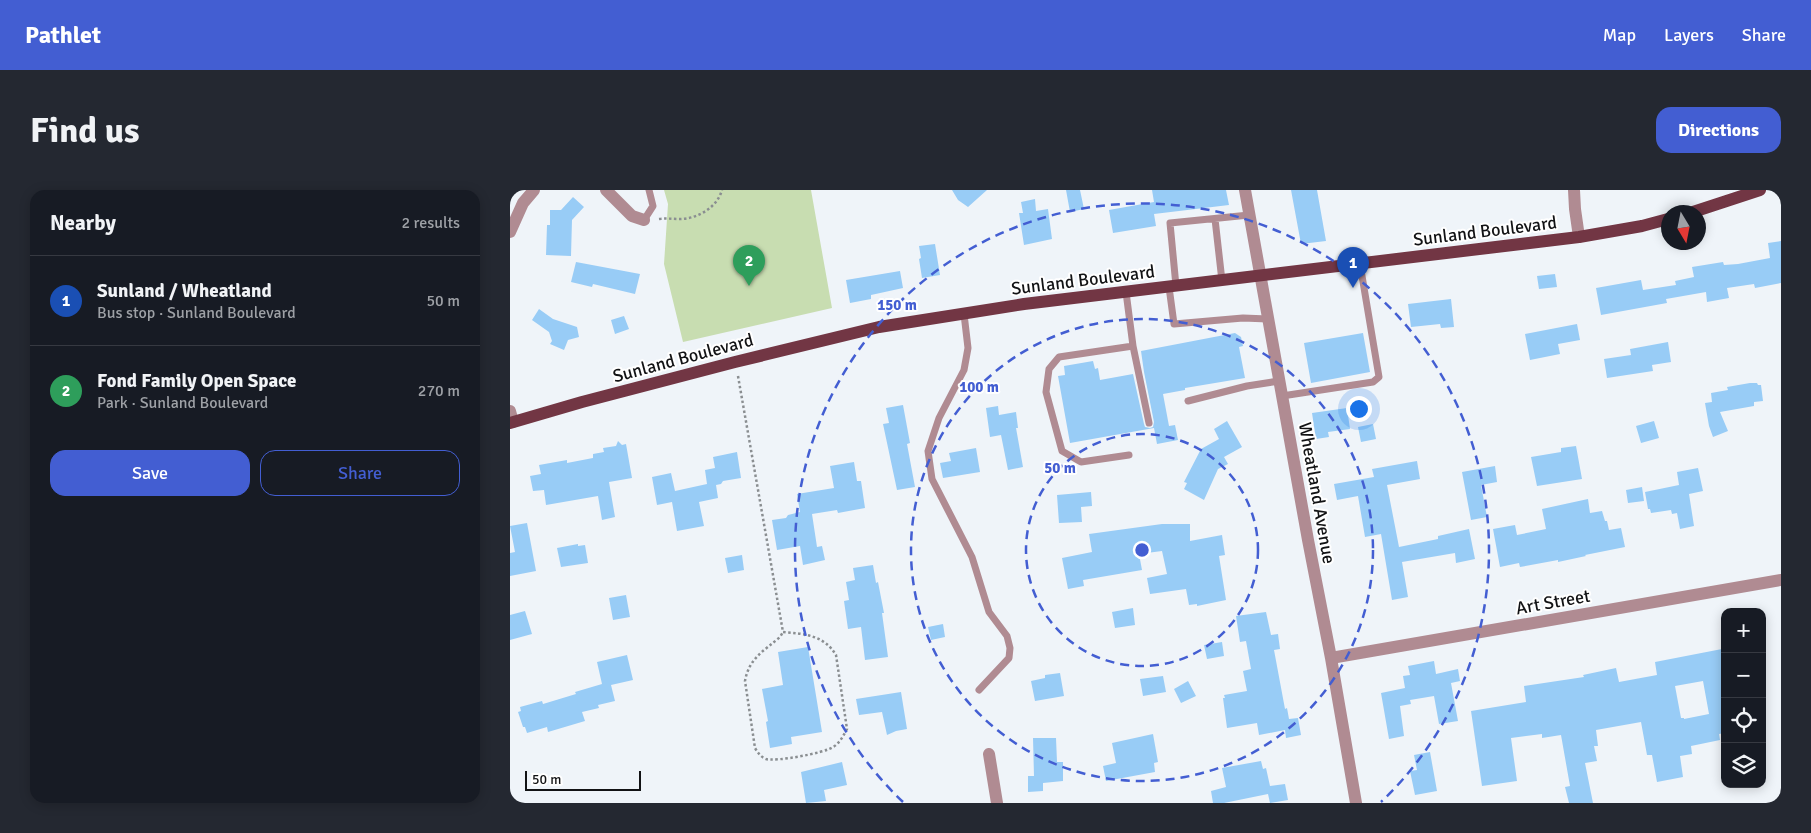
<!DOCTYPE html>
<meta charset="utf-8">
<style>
:root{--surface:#171b24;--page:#242831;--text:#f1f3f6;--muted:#9ea1a6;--line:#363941;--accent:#435ed2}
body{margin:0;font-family:Signika,sans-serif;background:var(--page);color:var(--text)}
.controls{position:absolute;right:15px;bottom:15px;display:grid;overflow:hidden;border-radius:10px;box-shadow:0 2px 12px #0003}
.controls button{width:45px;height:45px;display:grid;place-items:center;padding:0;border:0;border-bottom:1px solid var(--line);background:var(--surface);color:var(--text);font:25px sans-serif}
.compass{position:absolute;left:1151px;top:15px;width:45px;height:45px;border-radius:50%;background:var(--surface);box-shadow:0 2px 12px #0003;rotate:170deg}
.scale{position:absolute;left:15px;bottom:12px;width:116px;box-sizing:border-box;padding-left:5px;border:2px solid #121315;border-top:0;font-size:14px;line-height:18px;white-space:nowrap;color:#121315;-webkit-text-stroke:4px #fff;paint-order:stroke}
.you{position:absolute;left:848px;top:218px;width:18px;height:18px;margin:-12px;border:4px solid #fff;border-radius:50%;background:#1a73e8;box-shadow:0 0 0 8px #1a73e833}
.badge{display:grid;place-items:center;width:32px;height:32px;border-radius:50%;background:var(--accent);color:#fff;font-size:16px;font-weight:700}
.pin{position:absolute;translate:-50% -41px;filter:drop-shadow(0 1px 2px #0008)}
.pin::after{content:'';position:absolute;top:26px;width:18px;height:15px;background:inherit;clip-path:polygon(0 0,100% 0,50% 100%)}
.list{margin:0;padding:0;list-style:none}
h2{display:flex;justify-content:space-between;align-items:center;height:65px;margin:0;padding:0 20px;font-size:21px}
h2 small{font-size:16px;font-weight:400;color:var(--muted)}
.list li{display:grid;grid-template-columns:32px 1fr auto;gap:15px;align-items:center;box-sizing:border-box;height:90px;padding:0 20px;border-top:1px solid var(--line)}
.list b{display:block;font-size:19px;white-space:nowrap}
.list p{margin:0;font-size:16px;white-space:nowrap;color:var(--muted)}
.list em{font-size:16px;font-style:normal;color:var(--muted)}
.actions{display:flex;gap:10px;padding:15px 20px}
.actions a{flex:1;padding:11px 0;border:1px solid var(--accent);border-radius:15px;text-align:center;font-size:18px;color:var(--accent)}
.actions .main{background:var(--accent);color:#fff}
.icon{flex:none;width:28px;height:28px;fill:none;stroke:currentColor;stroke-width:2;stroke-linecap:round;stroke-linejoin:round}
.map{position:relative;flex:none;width:1271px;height:613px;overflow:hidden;border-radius:15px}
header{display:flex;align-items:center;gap:30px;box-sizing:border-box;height:70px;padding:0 25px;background:var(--accent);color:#fff}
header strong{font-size:24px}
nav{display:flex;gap:28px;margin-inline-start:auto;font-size:18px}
.intro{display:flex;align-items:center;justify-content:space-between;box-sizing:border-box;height:120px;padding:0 30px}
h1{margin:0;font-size:35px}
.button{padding:12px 22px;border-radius:15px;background:var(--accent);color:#fff;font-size:18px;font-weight:700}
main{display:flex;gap:30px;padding:0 30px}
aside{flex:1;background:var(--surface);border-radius:15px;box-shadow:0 2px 12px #0003}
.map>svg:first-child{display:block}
.green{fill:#c8ddb1}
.building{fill:#98ccf6;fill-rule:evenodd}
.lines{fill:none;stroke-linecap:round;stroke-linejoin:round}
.path{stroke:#8a8e91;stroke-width:2.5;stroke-dasharray:2.5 2.5;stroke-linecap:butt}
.service{stroke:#b08b92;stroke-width:7}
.minor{stroke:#b08b92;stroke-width:12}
.primary{stroke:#723644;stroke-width:12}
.ring{fill:none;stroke:#435ed2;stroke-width:2.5;stroke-dasharray:9 6}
.labels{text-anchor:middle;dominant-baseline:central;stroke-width:4;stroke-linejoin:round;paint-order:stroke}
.street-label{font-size:18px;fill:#121315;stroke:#fff}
.centre{fill:#435ed2;stroke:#fff;stroke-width:2.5}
.ring-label{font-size:15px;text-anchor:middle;font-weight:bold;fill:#435ed2;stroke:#fff;stroke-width:4;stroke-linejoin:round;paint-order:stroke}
</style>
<header>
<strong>Pathlet</strong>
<nav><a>Map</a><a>Layers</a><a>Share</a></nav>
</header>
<div class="intro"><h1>Find us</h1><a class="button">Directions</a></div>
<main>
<aside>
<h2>Nearby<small>2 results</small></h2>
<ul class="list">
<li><span class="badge" style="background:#1a4fb4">1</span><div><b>Sunland / Wheatland</b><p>Bus stop · Sunland Boulevard</p></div><em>50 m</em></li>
<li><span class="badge" style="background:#2e9e5b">2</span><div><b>Fond Family Open Space</b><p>Park · Sunland Boulevard</p></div><em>270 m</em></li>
</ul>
<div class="actions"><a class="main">Save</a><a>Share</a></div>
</aside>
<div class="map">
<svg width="1271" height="613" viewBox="0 0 1271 613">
<rect width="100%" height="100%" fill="#eff4f9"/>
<path class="green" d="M154,0h147l21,118 -149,34 -19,-78 4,-60z"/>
<path class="building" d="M442,0h35l-19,17 -10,-7z
M556,0h14l4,19 -14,3z
M642,0h74l3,15 -75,9 2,12 -43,7 -4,-23 45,-8z
M781,0h26l9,51 -25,3z
M63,7l11,10 -12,13 -1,36 -25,-1 1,-30h3v-15h11z
M525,9l1,12 12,-2 4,30 -28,6 -5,-32h4l-2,-11z
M1271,51v42l-26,5 -1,-4 -27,4 2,10 -22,4 -1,-10 -40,7 1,4 -66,12 -5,-27 45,-8 2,10 33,-5 -1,-4 19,-4 -2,-10 31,-5 1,3 14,-1 32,-6 -2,-15z
M425,54l5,31 -18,3 -3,-19 2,-1 -2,-12z
M66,72l64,12 -5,20 -42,-10 -1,3 -21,-5z
M390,81l3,17 -32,7v4l-21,4 -4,-23z
M1045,84l2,13 -18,2 -2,-13z
M941,109l3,28 -13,1 -1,-4 -29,3 -3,-23z
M29,119l14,10 24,8 2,10 -11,3 -4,10 -14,-6 2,-3 -3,-9 -17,-12z
M114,126l5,13 -14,5 -4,-14z
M1067,134l3,16 -22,4 2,10 -30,6 -5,-26z
M725,143l6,4 2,9 -4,1 6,31 -60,10v2l-22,4 6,32 6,-1 3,15 -21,4 -3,-16 -84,15 -12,-67 7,-1 -1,-9 29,-5 2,8 3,-1 2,12 33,-6 11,50 1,3 5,1 3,-1 1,-5 -10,-50 -3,-21z
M853,143l7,39 -59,11 -7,-40z
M1158,152l3,20 -19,3 1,6 -46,7 -3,-19 27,-4 -1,-6z
M1240,193h7l1,2h3l2,16 -9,1v4l-34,6 8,19 -15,6 -4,-11 -4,-23 7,-1 -1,-9 17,-3 -1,-3z
M393,215l7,38 -3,1 8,43 -18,3 -14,-66 6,-1 -3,-15z
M488,216l1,9 17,-3 2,16h-2l7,39 -15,3 -7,-35 -11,2 -4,-29z
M837,218l3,21 -22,3 1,5 -13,2 -4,-26z
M717,231l15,26 -18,10 4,7 -10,5 -14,31 -20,-11 3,-6 -3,-1 17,-33 18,-10 -5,-10z
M1144,231l5,17 -18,5 -5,-17z
M863,234l3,15 -15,3 -3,-15z
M108,251l4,4 4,-1 6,34 -23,4 6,35 -13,3 -4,-24 -52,9 -2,-15 -11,1 -3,-15 11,-2 -2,-9 28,-5v3l26,-5v-4l11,-2 -1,-4 13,-2z
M1066,256l6,33 -45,7 -6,-29 30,-5v-4z
M466,258l4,24 -37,6 -3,-15 11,-2 -2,-8z
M227,262l4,26 -18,3 -2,3 -5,1 2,13 -19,4 5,24 -27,5 -5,-29 -15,3 -5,-28 19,-4 4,18 32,-7 -2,-14 10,-2 -2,-11z
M907,271l3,18 -33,6 12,62 39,-8v-3l31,-7 6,30 -19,4 -1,-10 -53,9 6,35 -16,3 -11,-66 -16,3 -7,-41 -21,4 -3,-16 40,-7 -2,-8z
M344,272l3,19h4l4,27 -27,5 -1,-3 -25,4 5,33 5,-1 3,14 -22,5 -3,-19 -23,4 -5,-30 14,-2 2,-3 12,-3 -3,-18 37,-6 -4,-22z
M985,276l2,16 -16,3 6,32 -16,3 -9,-48z
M1188,278l5,23 -14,3 5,32 -14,3 -3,-16 -5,1 -1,-4 -20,3 -1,-4h-2l-3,-17 34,-7 -2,-13z
M1132,297l2,14 -16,2 -2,-13z
M581,302l1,14 -11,1 1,15 -23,1 -2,-28z
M1078,309l2,14 12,-2 3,10h2l2,9 12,-2 4,19 -40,8 1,1 -28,6v-2l-38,7 -1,-4 -19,4 -7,-38 22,-4 2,10 29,-6 -4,-20z
M17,333l9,48 -26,5v-23l5,-1 -5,-26z
M652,334h28v17l32,-6 3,20 -6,1 7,44 -29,6v-2l-8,1 -3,-16 -36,5 -3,-16 20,-4 -5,-23 -23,3 3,16 -59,10 1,6 -16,3 -6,-31 30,-6 -3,-18z
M68,354v2l7,-1 3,18 -27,4 -4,-19z
M232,365l2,15 -16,3 -3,-15z
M363,375l3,18 2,-1 6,31h-2l6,44 -23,3 -4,-33 -13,2 -4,-28 5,-1 -3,-18 9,-2 -2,-12z
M116,405l4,22 -17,3 -4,-22z
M623,418l2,17 -20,3 -3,-16z
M15,421l7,23 -22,6v-25z
M756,422l5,23 7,-1 2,15 -6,1 11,59 2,-1 2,11 9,-1 3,17 -15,3 -1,-8 -26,5 -2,-12 -30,5 -4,-30h2l-1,-3 23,-4 -4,-20 8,-2 -5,-28 -6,1 -4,-26z
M433,434l2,13 -14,3 -3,-13z
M712,452l2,14 -17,3 -3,-14z
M298,457l14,85 -31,5 1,7 -22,4 -4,-26 2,-1 -6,-32 21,-4 -5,-33z
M1212,459l3,16v12l-3,1 3,16v39l-6,1 1,6 -29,6 1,8 -12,2 3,21 -26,5 -5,-27h-5l-6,-33 -45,8 2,16h-4l3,15 -12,2 8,40h-24l-4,-16 5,-1 -9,-51 -19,3v-4l-31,4 6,43 -35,5 -11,-75 55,-9 -2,-16 60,-9 -1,-2 33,-7 3,14 38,-7 -2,-13zM1193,491l6,33 -25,5v-1h-3l-6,-32z
M117,465l6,25 -22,5 4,16 -17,4 1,3 -17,4 3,9 -37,11 -1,-5 -20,6 -2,-6h-2l-5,-15 3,-1 -1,-4 22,-6 1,3 33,-10 -1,-2 27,-8 -5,-22z
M924,471l2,13 22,-5 2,12 -9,2 7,38 -19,3 -5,-28 -24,4 1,4 -11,2 4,30 -15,3 -8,-46 24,-5 -2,-12 7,-1 -2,-9z
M550,483l4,23 -29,5 -4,-20 14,-3v-3z
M653,486l3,16 -23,4 -3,-17z
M678,491l8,15 -15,7 -7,-14z
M391,502l6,37 -11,2 -9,4 -5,-23 -23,3 -3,-16z
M643,544l5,28 -4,1 1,9 -49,9 -3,-15 13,-3 -4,-20z
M523,548h23l1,24h6v19l-20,2v8l-15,1v-16h6z
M920,562l7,39 -22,4 -5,-24 7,-1 -3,-15z
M751,571l2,8 3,-1 4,18 15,-2 3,16 -18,3 -2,-9 -44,9h-11l-2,-12 15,-4 -4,-19z
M332,572l5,23 -23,5 2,11 -20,2 -5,-31z"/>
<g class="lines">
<path class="path" d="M149,29c7,-1 13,0 20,0 18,0 38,-11 43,-29
M228,186l45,256c22,2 41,3 53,23l11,74c-4,7 -7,14 -14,18 -8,6 -58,15 -67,12 -5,-2 -8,-6 -11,-11l-10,-67c4,-23 19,-30 35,-44l3,-5"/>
<path class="service" d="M705,29l7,62
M134,30l9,-14 -4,-16
M666,96l-6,-63 79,-8
M659,97l5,37 69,-6 25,1
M616,102l7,54 16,77
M454,124l4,34 -4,22 -25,48 -11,33 4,28 40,78 17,55 18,24 3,12 -1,10 -30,32
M772,206l91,-14 6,-5 -19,-113
M678,211l59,-15 32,-5
M619,265l-48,7 -19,-11 -16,-59 3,-23 10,-12 74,-11"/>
<path class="minor" d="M96,0l26,26 12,4
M735,0l63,350 23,118 25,145
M1064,0l1,19 4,28
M0,42l13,-29 11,-13
M0,221l3,11
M821,468l450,-78
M479,564l8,49"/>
<path class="primary" d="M1183,22l67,-22
M0,233l72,-21 153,-40 144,-35 145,-23 555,-67 63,-11 26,-7"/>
</g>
<g class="ring">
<circle cx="632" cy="360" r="116"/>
<circle cx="632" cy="360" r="231"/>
<path d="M393 612A347 347 0 1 1 871 612"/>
</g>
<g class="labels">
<g class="street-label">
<text transform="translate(975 41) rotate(-7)">Sunland Boulevard</text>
<text transform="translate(573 90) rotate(-7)">Sunland Boulevard</text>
<text transform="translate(173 168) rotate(-15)">Sunland Boulevard</text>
<text transform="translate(807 303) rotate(80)">Wheatland Avenue</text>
<text transform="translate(1043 412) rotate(-10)">Art Street</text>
</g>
</g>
<circle cx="632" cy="360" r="8" class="centre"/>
<g class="ring-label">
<text x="387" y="120">150 m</text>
<text x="469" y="202">100 m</text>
<text x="550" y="283">50 m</text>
</g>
</svg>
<div class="controls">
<button>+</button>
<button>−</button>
<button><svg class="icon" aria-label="locate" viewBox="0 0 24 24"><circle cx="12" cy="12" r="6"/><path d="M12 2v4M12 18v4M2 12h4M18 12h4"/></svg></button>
<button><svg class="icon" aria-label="layers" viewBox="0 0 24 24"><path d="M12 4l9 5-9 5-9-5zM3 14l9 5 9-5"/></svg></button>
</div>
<svg class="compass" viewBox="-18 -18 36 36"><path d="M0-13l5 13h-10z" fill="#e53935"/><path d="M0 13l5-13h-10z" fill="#9ea1a6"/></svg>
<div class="scale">50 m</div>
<div class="you"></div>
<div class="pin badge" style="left:843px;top:98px;background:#1a4fb4">1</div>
<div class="pin badge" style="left:239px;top:96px;background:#2e9e5b">2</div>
</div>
</main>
